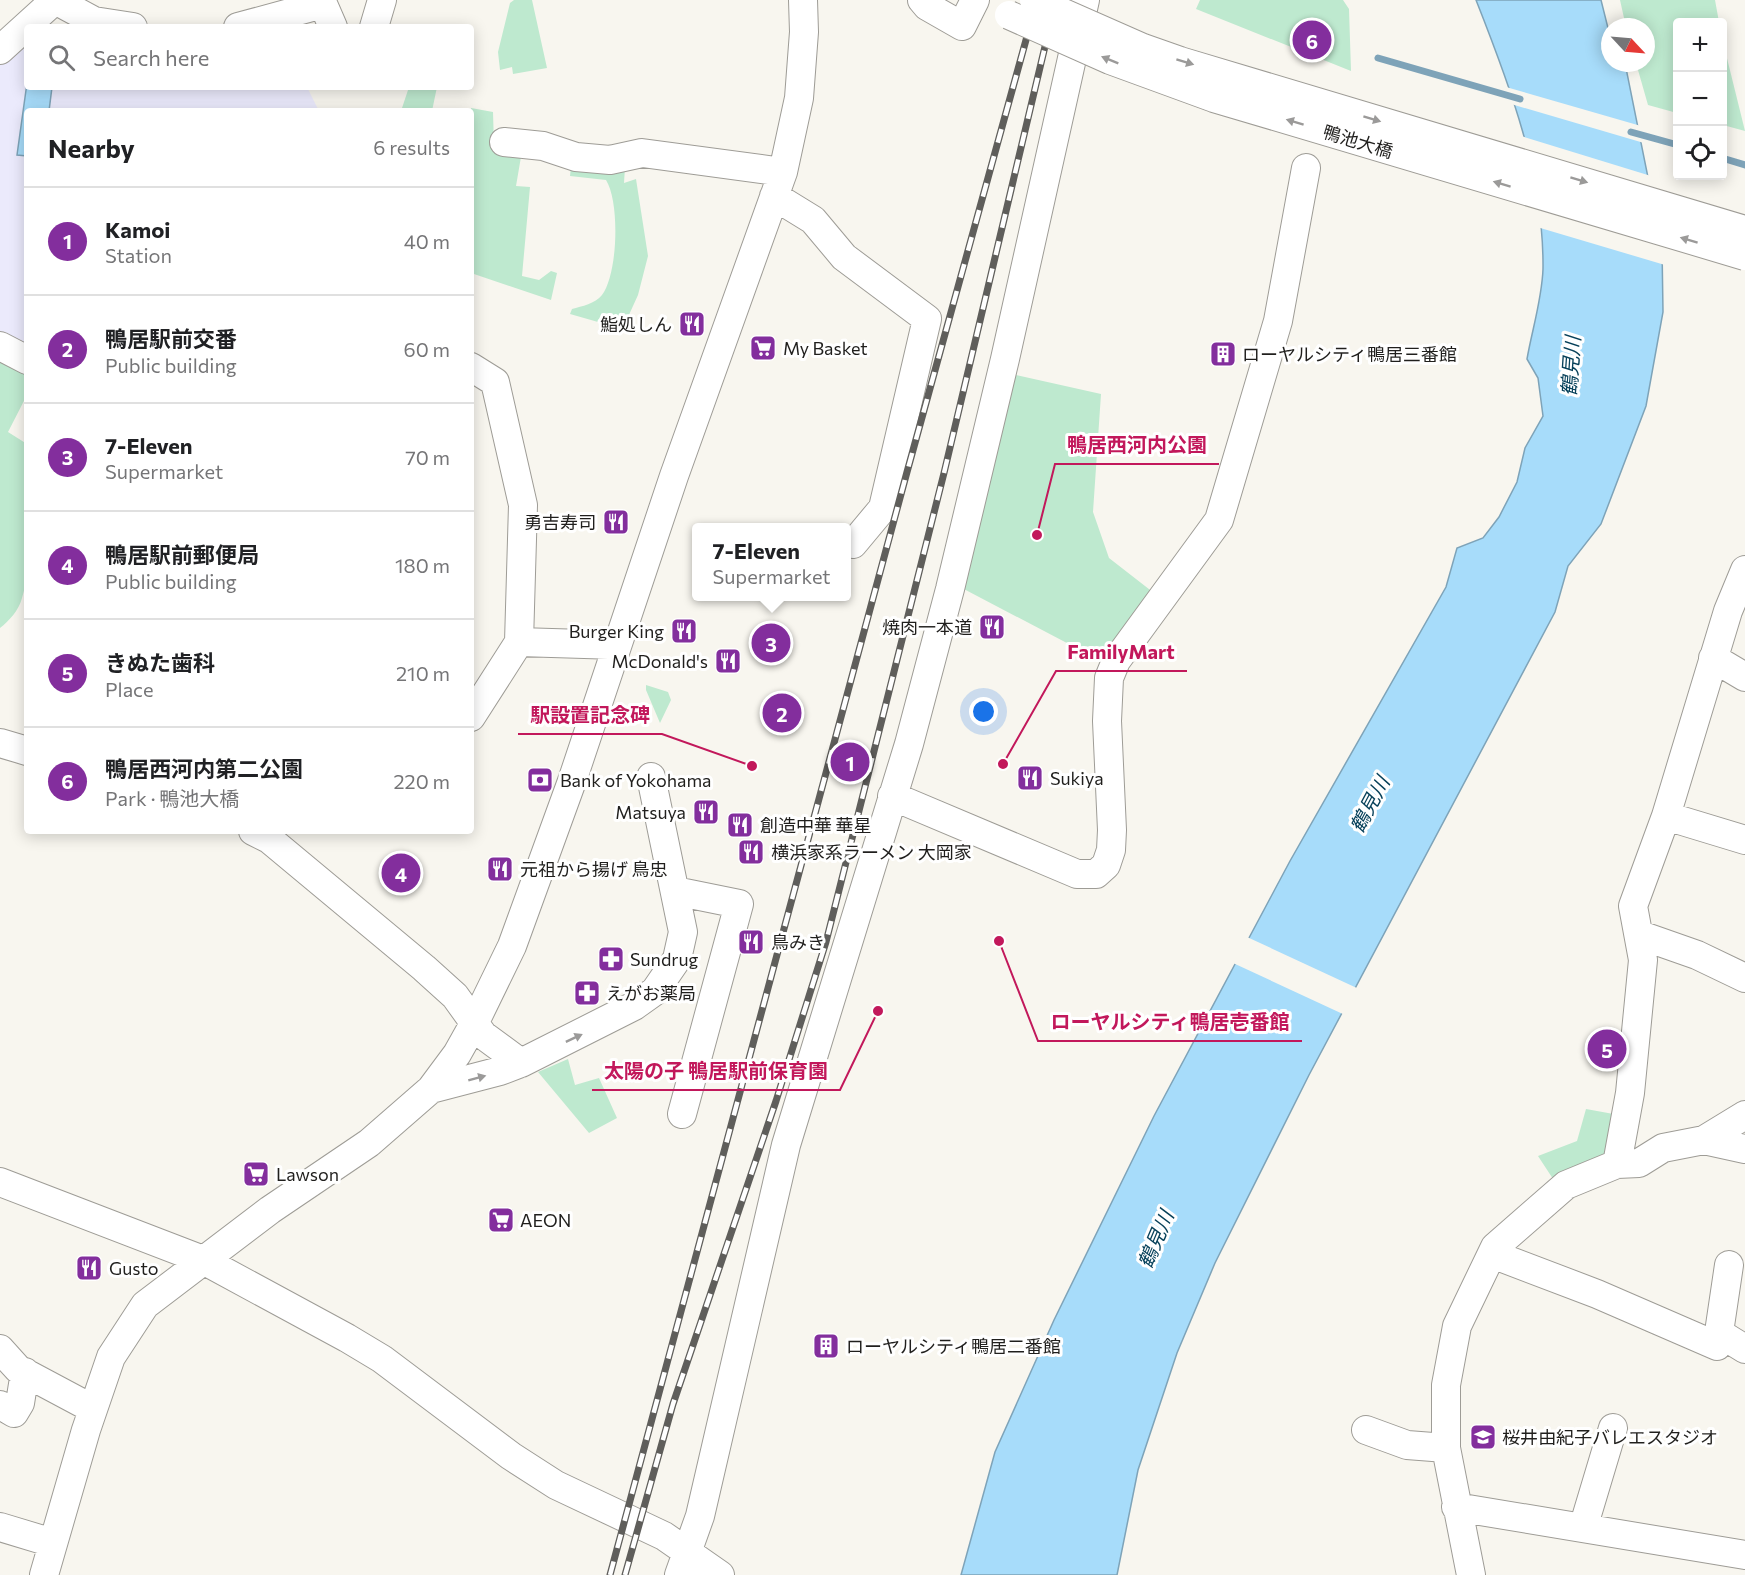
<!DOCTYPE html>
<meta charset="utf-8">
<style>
:root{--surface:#fff;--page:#f2f2f2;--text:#202124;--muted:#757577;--line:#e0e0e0;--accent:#832e9d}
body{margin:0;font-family:Commissioner,"Noto Sans JP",sans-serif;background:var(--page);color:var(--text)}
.controls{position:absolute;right:18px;top:18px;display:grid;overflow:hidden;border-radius:6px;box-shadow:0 3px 15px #0003}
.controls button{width:54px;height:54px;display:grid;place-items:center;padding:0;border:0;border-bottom:2px solid var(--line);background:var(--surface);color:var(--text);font:30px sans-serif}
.compass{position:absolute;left:1601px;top:18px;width:54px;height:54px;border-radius:50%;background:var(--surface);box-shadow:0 3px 15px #0003;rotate:116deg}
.you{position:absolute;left:984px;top:712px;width:21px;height:21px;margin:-15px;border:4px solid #fff;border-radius:50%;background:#1a73e8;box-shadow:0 0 0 9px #1a73e833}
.badge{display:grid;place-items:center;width:39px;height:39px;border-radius:50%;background:var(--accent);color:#fff;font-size:20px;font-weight:700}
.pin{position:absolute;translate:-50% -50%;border:3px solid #fff;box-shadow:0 2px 6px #0006}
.popup{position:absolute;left:692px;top:523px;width:159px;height:78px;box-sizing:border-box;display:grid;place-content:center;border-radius:6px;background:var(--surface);filter:drop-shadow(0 2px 4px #0005);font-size:20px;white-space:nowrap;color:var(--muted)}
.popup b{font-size:22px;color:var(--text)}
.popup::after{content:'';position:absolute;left:50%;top:100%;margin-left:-12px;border:12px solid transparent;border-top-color:var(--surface)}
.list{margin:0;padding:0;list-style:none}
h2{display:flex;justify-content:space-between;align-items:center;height:78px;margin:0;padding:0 24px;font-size:26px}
h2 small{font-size:20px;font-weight:400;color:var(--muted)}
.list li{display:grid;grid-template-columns:39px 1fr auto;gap:18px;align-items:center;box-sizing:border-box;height:108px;padding:0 24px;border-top:2px solid var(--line)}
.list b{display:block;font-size:22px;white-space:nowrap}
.list p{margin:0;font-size:20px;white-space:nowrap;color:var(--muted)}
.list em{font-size:20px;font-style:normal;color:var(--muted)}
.icon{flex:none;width:33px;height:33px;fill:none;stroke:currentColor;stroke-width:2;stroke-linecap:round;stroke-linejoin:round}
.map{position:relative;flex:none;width:1745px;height:1575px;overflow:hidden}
.search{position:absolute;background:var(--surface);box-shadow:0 3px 15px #0003;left:24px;top:24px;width:450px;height:66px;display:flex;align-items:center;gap:15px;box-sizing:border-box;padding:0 21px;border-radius:6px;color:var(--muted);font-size:22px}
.panel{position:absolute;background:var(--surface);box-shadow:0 3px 15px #0003;left:24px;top:108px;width:450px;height:726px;border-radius:6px}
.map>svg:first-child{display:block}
.education{fill:#ebeafc}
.green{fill:#bee9cf}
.water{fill:#a7dcfa;stroke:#7ea3b8;stroke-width:1.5}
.pier{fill:#f8f6ef}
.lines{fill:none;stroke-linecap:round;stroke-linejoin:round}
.stream{stroke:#7ea3b8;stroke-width:7}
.minor-casing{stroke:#9e9c96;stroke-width:30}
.minor{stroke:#fff;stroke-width:28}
.rail-casing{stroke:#5f5e5b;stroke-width:7}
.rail{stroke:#fff;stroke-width:4.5;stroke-dasharray:14;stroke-linecap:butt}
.minor-bridge-casing{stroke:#9e9c96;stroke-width:30;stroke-linecap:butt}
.minor-bridge{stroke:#fff;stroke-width:28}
.oneway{fill:#9b9a99}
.labels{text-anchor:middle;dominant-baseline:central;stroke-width:6;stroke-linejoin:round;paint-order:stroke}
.street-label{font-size:18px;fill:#201f1d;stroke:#fff}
.poi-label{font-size:18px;fill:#201f1d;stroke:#fff;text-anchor:start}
.water-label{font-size:20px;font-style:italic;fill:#07415a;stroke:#fff}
.leader{fill:none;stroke:#c2185b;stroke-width:2}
.callout-dot{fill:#c2185b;stroke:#fff;stroke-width:2}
.callout-label{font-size:20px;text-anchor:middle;font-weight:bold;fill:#c2185b;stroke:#fff;stroke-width:6;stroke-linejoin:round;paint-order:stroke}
</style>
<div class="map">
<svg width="1745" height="1575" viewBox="0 0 1745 1575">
<rect width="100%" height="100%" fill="#f8f6ef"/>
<path class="education" d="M27,38v49h280l12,24h-292v244l-27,-17v-276z"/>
<path class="green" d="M514,0h18l15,68 -34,6 -1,-7 -12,3 -2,-18 12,-49z
M1200,0h143l6,9 2,62 -155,-62z
M1620,0h95l4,22h-41l-1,91 -29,-8 -12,-42h10v-36h-20z
M1722,38l23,93 -22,-6z
M409,87h28l-5,24h-31z
M471,108l22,4 1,34 28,5 -6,35 14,1 -8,89 17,4 12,-9 6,2 -6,27 -80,-27z
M571,167h54l-1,16 12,-4 12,77 -10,39 -10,22 -9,11 -49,-14 2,-5c10,-3 23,-5 30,-14 16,-21 18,-93 4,-115l-36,-4z
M0,359l27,15v21l-19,37 19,12c0,42 7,117 -5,154 -3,12 -13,23 -22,30z
M1011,374l90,20 -8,118 16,46 45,35 -51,69 -143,-75z
M646,685l22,7 3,8 -11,23 -14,-33z
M568,1059l7,26 24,-7 18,40 -28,15 -51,-61z
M1586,1109l33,6 -6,43 -56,27 -19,-29 39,-15z"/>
<path class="water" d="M1476,0h125l9,36v27h12l4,5 36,179 1,65 -17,94 -45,118 -33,42 -13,46 -246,463 -94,188 -38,90 -39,117 -21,105h-156l34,-123 59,-132 100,-204 136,-255 156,-274 11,-39 26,-10 16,-21 18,-35 8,-34 18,-32 -5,-38 -11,-19c5,-29 15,-60 16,-90 1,-94 -33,-183 -67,-269z
M27,83v4h25l-3,24h-22v45l-10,-1z"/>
<path class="pier" d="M1506,87l135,39 3,17 -133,-39z
M1521,136l130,40 14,71v18l-128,-38 -10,-72z
M1247,937l112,52 -14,26 -112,-52z"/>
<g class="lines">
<path class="stream" d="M1378,58l142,41
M1631,132l47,13
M1722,158l23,7"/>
<defs>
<path id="minor" d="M55,0l39,21 39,6
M922,0l5,6 35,20 13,-26
M238,27l85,-23 10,23
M374,27l8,-27
M0,50l55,-50
M504,142l39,4 33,11 34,3 32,-7 141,19
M774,196l39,24 31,37 83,62 -44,189 -30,36
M0,346l27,14
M471,367l24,15 28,123 -4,137 -48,75
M519,642l98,3
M1713,658l32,19
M0,743l27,8
M892,796l185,78h19l10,-9 5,-15 1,-20 -5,-109 2,-43 7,-17 103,-141 59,-199 28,-153
M1666,816l79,24
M253,831l16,8 155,129 31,28 28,39 38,28
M675,891l64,13 -57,210
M1640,935l57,20 48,23
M431,1089l69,-18 21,-8 113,-57 21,-15 22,-32 6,-27 -32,-155
M1704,1140l41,-25
M1617,1164l13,-71 13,-133 -10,-54 33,-90 62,-205 17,-41
M0,1182l203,78 144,78 35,21 129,97 45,29 108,51 56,39
M1492,1254l105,40 120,52 12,-81
M1719,1333l26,16
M0,1349l18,20 75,40
M0,1405l14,8 6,-10 5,-31
M1366,1430l41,15 39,3
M1456,1507l289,48
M0,1527l53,16
M1583,1528l30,-100
M44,1575l42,-145 25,-73 34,-52 125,-95 99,-67 62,-54 26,-35 18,-32 37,-76 60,-165 102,-305 109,-304 16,-74 5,-66 -1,-32
M679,1575l21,-59 86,-371 123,-401 41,-155 55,-230 80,-359
M1471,1575l-25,-127v-63l11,-59 38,-79 71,-62 51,-21 22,-1 24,-15 41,-8 41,9"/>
</defs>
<use href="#minor" class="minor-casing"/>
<use href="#minor" class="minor"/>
<defs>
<path id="rail" d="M610,1575l297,-1103 130,-472
M625,1575l48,-171 103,-303 50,-159 118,-469 112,-473"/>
</defs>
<use href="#rail" class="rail-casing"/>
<use href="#rail" class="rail"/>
<defs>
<path id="minor-bridge" d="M1034,0l109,48 37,13 565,169
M1009,15l101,45 104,38 531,158"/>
</defs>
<use href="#minor-bridge" class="minor-bridge-casing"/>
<use href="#minor-bridge" class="minor-bridge"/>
</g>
<defs><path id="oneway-solid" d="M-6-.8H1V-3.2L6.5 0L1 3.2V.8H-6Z" transform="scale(1.5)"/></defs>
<g class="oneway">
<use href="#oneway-solid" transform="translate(1110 60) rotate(-158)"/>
<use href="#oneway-solid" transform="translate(1185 62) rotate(17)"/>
<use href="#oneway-solid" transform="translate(1372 119) rotate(17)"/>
<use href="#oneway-solid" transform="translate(1295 122) rotate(-163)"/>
<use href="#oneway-solid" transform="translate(1579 180) rotate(17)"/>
<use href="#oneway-solid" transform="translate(1502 184) rotate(-163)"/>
<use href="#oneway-solid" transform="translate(1689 240) rotate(-163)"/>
<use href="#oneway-solid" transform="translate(574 1038) rotate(-25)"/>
<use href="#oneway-solid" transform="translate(477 1078) rotate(-15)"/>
</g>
<defs>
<symbol id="restaurant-square" viewBox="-11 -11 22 22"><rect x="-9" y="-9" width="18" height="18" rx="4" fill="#832e9d" stroke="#fff"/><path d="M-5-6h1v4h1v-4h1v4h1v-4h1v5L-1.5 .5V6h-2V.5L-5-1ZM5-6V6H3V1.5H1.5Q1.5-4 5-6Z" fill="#fff"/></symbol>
<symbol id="supermarket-square" viewBox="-11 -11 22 22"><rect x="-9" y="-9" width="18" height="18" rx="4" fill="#832e9d" stroke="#fff"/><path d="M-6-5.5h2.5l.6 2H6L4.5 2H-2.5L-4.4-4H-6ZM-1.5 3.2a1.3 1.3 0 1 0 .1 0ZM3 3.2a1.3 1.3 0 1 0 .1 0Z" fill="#fff"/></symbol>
<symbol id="building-square" viewBox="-11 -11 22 22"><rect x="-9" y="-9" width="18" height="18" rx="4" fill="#832e9d" stroke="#fff"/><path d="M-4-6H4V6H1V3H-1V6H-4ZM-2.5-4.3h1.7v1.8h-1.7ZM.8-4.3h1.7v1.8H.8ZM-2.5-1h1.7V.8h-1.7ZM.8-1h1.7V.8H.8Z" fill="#fff"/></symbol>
<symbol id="bank-square" viewBox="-11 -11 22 22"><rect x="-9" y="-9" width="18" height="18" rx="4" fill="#832e9d" stroke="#fff"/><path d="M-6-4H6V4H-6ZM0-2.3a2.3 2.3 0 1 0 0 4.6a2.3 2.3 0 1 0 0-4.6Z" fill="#fff"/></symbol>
<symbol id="pharmacy-square" viewBox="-11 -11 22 22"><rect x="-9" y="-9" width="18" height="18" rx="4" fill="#832e9d" stroke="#fff"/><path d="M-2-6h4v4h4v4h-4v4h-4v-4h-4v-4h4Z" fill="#fff"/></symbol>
<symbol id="school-square" viewBox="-11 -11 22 22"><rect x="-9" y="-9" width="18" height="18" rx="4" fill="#832e9d" stroke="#fff"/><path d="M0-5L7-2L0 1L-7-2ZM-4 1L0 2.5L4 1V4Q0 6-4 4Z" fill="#fff"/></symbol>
</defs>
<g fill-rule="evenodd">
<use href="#restaurant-square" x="677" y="309" width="30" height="30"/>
<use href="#supermarket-square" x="748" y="333" width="30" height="30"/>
<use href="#building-square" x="1208" y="339" width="30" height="30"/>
<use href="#restaurant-square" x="601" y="507" width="30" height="30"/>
<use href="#restaurant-square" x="977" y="612" width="30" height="30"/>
<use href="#restaurant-square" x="669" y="616" width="30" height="30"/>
<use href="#restaurant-square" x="713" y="646" width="30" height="30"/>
<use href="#restaurant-square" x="1015" y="763" width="30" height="30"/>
<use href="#bank-square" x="525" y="765" width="30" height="30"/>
<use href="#restaurant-square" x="691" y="797" width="30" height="30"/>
<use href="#restaurant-square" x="725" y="810" width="30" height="30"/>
<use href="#restaurant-square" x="736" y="837" width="30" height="30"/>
<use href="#restaurant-square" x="485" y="854" width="30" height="30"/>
<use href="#restaurant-square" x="736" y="927" width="30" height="30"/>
<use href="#pharmacy-square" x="596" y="944" width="30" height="30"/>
<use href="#pharmacy-square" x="572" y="978" width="30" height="30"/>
<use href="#supermarket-square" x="241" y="1159" width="30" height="30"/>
<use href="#supermarket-square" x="486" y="1205" width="30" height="30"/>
<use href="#restaurant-square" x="74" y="1253" width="30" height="30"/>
<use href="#building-square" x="811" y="1331" width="30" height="30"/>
<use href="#school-square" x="1468" y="1422" width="30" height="30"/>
</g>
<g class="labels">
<g class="street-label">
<text transform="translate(1358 141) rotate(17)">鴨池大橋</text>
</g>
<g class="poi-label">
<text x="672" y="324" text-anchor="end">鮨処しん</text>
<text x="783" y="348">My Basket</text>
<text x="1242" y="354">ローヤルシティ鴨居三番館</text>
<text x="596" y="522" text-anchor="end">勇吉寿司</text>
<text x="972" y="627" text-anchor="end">焼肉一本道</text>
<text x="664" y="631" text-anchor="end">Burger King</text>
<text x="708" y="661" text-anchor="end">McDonald's</text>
<text x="1050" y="778">Sukiya</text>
<text x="560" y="780">Bank of Yokohama</text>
<text x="686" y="812" text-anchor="end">Matsuya</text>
<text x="760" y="825">創造中華 華星</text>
<text x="771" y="852">横浜家系ラーメン 大岡家</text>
<text x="520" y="869">元祖から揚げ 鳥忠</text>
<text x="771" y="942">鳥みき</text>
<text x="630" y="959">Sundrug</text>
<text x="606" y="993">えがお薬局</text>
<text x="276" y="1174">Lawson</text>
<text x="520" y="1220">AEON</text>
<text x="109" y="1268">Gusto</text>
<text x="846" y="1346">ローヤルシティ鴨居二番館</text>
<text x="1502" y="1437">桜井由紀子バレエスタジオ</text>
</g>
<g class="water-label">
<text transform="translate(1570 366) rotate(-86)">鶴見川</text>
<text transform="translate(1369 804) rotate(-62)">鶴見川</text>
<text transform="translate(1155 1239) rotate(-67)">鶴見川</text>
</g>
</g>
<path class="leader" d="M1037 535L1055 464H1219M1003 764L1056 671H1187M752 766L662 734H518M999 941L1038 1041H1302M878 1011L840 1090H592"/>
<g class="callout-dot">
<circle cx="1037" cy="535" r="6"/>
<circle cx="1003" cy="764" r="6"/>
<circle cx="752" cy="766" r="6"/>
<circle cx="999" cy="941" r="6"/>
<circle cx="878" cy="1011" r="6"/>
</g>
<g class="callout-label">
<text x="1137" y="452">鴨居西河内公園</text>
<text x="1121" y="659">FamilyMart</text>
<text x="590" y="722">駅設置記念碑</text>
<text x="1170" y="1029">ローヤルシティ鴨居壱番館</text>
<text x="716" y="1078">太陽の子 鴨居駅前保育園</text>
</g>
</svg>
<div class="controls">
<button>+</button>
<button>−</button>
<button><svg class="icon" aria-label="locate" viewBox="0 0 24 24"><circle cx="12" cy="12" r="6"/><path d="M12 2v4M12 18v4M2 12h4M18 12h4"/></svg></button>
</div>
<svg class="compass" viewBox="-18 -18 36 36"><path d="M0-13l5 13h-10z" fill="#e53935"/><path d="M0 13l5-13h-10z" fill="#757577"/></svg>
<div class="you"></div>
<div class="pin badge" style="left:850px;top:762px">1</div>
<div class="pin badge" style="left:782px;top:713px">2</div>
<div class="pin badge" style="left:771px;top:643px">3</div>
<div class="popup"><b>7-Eleven</b>Supermarket</div>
<div class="pin badge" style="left:401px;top:873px">4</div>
<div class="pin badge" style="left:1607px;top:1049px">5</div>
<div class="pin badge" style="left:1312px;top:40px">6</div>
<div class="search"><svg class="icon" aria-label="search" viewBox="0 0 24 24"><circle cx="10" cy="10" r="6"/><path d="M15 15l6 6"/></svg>Search here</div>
<section class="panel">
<h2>Nearby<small>6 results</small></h2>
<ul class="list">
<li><span class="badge">1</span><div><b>Kamoi</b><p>Station</p></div><em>40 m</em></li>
<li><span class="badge">2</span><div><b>鴨居駅前交番</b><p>Public building</p></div><em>60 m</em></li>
<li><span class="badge">3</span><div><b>7-Eleven</b><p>Supermarket</p></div><em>70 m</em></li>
<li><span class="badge">4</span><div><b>鴨居駅前郵便局</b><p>Public building</p></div><em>180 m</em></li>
<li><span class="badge">5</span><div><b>きぬた歯科</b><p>Place</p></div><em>210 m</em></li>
<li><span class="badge">6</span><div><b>鴨居西河内第二公園</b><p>Park · 鴨池大橋</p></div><em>220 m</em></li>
</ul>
</section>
</div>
